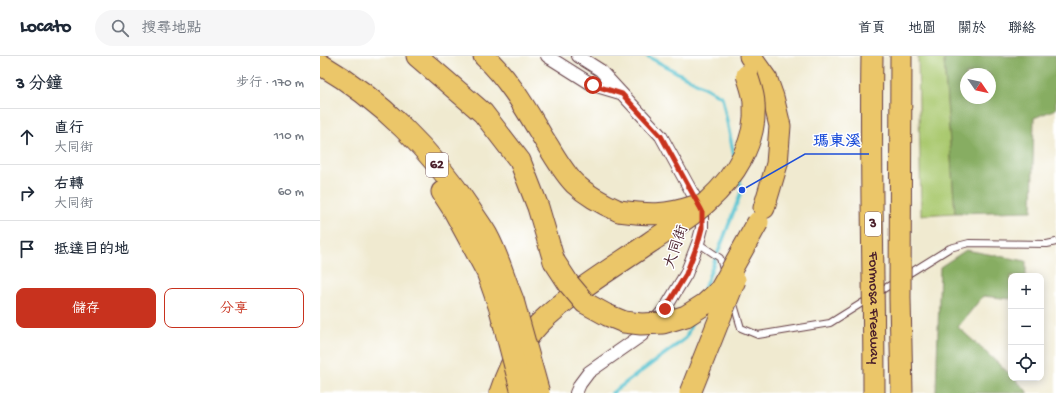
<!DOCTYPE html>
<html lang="zh-TW">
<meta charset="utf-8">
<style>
:root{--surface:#fff;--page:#f6f6f7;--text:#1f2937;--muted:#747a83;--line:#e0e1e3;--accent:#c8321e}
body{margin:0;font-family:"Gochi Hand","LXGW WenKai TC",sans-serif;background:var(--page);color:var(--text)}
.controls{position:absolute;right:12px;bottom:12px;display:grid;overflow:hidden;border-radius:8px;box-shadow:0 2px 10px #0003}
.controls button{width:36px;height:36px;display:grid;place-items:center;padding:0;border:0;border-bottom:1px solid var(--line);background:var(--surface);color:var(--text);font:20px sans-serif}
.compass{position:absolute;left:640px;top:12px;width:36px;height:36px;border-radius:50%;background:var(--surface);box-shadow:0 2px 10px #0003;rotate:124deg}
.stop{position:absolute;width:12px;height:12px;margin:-9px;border:3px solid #c8321e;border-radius:50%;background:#fff}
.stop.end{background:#c8321e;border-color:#fff;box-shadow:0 1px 4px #0008}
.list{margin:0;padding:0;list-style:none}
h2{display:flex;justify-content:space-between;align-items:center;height:52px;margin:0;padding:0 16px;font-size:17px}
h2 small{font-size:13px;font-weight:400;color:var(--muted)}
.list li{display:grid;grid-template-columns:26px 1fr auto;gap:12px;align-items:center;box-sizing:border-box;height:56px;padding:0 16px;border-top:1px solid var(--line)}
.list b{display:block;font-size:15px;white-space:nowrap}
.list p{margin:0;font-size:13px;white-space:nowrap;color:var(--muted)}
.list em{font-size:13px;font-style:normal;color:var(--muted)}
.actions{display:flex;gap:8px;padding:12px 16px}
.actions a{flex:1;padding:9px 0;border:1px solid var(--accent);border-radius:8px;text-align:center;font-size:14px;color:var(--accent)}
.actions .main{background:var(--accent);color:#fff}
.icon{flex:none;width:22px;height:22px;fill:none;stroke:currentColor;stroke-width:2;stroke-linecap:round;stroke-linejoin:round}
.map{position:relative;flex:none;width:736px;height:337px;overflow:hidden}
header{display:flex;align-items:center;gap:24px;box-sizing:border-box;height:56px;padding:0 20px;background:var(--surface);border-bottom:1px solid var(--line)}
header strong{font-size:19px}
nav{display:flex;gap:22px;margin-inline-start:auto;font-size:14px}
.search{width:280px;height:36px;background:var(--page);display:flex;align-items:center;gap:10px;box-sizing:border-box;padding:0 14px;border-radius:22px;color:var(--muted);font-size:15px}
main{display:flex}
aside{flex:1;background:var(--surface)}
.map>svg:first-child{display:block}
.green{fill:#aac970;stroke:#7a744e}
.forest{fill:#87ad62;stroke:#686646;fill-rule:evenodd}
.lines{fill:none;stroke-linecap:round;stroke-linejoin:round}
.stream{stroke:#57c3d0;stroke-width:3.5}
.lane-casing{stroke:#633d44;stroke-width:8}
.street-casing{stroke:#633d44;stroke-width:14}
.highway-casing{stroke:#633d44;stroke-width:23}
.lane{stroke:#fff;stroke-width:6}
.street{stroke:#fff;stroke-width:12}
.highway{stroke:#ebc669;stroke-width:21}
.highway-bridge-casing{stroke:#633d44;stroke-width:23;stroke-linecap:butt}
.highway-bridge{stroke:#ebc669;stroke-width:21}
.route{stroke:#c8321e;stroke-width:5}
.labels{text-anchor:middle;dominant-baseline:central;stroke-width:3;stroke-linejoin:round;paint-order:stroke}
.shield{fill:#fff;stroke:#80626b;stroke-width:1}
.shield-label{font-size:14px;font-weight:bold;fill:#4a1f2b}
.street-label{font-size:15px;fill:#4a1f2b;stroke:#fff}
.leader{fill:none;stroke:#1d4ed8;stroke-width:1.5}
.callout-dot{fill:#1d4ed8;stroke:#fff;stroke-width:1.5}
.callout-label{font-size:16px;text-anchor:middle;font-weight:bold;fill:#1d4ed8;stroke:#fff;stroke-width:3;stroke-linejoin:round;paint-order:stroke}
</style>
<header>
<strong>Locato</strong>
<div class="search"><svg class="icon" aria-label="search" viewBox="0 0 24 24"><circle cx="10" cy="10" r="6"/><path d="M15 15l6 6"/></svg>搜尋地點</div>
<nav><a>首頁</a><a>地圖</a><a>關於</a><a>聯絡</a></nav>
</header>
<main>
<aside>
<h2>3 分鐘<small>步行 · 170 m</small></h2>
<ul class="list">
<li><svg class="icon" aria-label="ahead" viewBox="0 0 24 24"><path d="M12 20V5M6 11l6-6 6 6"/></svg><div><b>直行</b><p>大同街</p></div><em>110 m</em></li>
<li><svg class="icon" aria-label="right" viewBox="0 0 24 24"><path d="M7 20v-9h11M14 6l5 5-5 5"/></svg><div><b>右轉</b><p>大同街</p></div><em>60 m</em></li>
<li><svg class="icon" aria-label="arrive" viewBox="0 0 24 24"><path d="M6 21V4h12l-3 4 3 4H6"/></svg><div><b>抵達目的地</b></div></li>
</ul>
<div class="actions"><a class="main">儲存</a><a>分享</a></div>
</aside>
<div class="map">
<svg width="736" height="337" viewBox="0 0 736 337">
<rect width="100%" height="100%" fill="#fff"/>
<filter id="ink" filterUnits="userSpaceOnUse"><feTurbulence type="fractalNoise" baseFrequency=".025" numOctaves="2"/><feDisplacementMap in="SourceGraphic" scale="8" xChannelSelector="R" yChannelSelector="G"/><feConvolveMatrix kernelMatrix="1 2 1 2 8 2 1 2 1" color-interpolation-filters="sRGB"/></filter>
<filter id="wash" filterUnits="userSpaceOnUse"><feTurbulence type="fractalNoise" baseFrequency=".012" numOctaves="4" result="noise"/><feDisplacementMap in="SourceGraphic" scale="16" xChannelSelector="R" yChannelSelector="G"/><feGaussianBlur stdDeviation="0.9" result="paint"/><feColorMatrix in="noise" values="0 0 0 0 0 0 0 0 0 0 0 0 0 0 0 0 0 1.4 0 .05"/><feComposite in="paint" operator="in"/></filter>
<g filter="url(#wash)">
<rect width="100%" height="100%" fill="#f0ead0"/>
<path class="green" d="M598,0h28l-2,4 11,153 -34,2z"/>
<path class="forest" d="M626,0h110v53l-22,9 -2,93 -77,2 -11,-153zM646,18h24v24h-24z
M646,194l60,11v15h-15v23l-28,-3 -25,31 53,48v3h3l15,15h-93l4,-126z"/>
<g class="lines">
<path class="stream" d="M327,0l75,41 12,59
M382,238l40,-104 -3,-12
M292,337l74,-55 6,-16"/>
</g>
</g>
<g filter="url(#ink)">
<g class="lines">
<defs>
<path id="lane" d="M378,187l22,15 4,15
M585,220l45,-28 19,-5 78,1 9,-2
M557,237l18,-11
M413,245l8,27 17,7 72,-12 40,-25"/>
<path id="street" d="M227,0l46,29 27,8
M256,337l4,-9 9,-12 53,-37 23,-26 21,-35 12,-31 4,-15v-17l-41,-75 -61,-66 -22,-14"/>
<path id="highway" d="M97,0l66,57 37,48 18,46 16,54
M164,0c26,24 43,55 61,85 9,14 18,31 30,43 13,12 28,20 44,27
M430,0l17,24 6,17 7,29 -3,38 -13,44
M0,8c60,35 112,87 150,145 5,8 12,17 17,26 11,20 17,43 26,65
M122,136l11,17 34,63 13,37
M180,337c8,-25 21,-50 39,-69 31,-31 77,-58 113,-83"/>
</defs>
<use href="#lane" class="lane-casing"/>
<use href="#street" class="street-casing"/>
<use href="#highway" class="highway-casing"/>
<use href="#lane" class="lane"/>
<use href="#street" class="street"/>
<use href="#highway" class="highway"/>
<defs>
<g id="highway-bridge">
<path id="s1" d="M552,0c-2,112 2,225 2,337"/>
<path d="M581,0l-1,242 2,95"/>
<path d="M299,155c30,4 46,5 76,-5"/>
<path d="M332,185c18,-12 39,-24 55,-39 27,-25 50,-59 47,-98 0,-10 -4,-19 -7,-29"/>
<path d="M234,205l15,23 16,19 22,12 17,7 17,2 22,-1 23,-7 19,-12 15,-14 38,-68"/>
<path d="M193,244l26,93"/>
<path d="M180,253l22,84"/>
<path d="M370,337l45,-113"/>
</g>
</defs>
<use href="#highway-bridge" class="highway-bridge-casing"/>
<use href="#highway-bridge" class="highway-bridge"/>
</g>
</g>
<g class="lines" filter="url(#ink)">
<path class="route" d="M273,29l29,9 39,42 41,75v17l-4,15 -12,31 -21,35"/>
</g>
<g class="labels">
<g class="shield">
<rect x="106" y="97" width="22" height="24" rx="3"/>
<rect x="545" y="156" width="16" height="24" rx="3"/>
</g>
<g class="shield-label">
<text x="117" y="109">62</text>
<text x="553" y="168">3</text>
</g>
<g class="street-label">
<text transform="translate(357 191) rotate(-71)">大同街</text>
<text stroke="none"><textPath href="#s1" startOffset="252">Formosa Freeway</textPath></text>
</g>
</g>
<path class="leader" d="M422 134L485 98H549"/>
<circle class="callout-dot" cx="422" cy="134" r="4"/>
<g class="callout-label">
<text x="517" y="90">瑪東溪</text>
</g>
</svg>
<div class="controls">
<button>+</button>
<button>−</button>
<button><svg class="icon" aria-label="locate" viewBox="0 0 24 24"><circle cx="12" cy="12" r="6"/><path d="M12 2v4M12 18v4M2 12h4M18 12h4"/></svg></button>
</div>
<svg class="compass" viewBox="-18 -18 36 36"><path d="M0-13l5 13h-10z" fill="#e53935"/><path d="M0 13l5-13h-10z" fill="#747a83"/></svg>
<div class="stop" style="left:273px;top:29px"></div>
<div class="stop end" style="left:345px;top:253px"></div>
</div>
</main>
